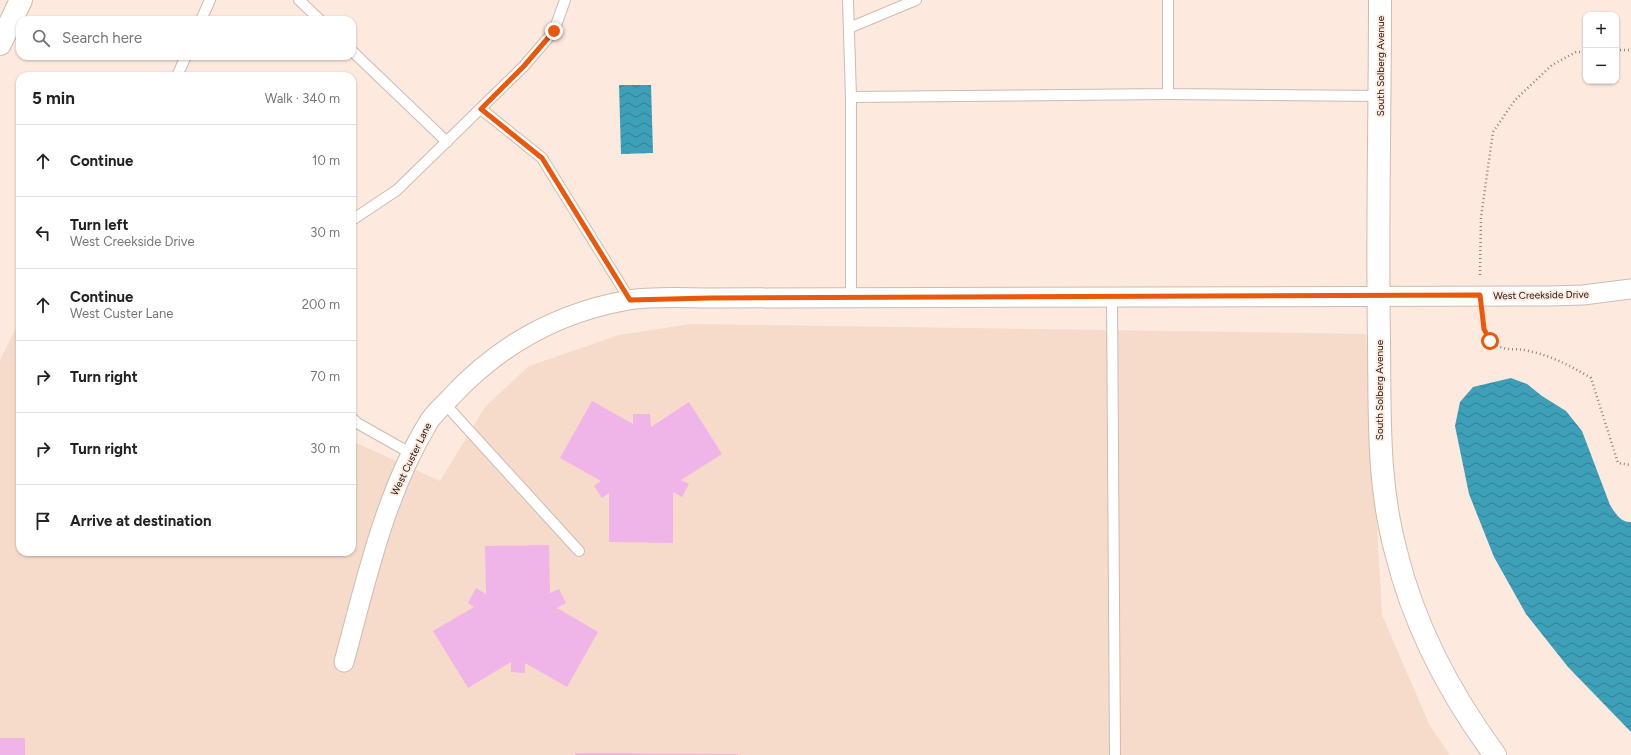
<!DOCTYPE html>
<meta charset="utf-8">
<style>
:root{--surface:#fff;--page:#f2f2f2;--text:#222;--muted:#767676;--line:#e0e0e0}
body{margin:0;font-family:Figtree,sans-serif;background:var(--page);color:var(--text)}
.controls{position:absolute;right:12px;top:12px;display:grid;overflow:hidden;border-radius:8px;box-shadow:0 1px 3px #0004}
.controls button{width:36px;height:36px;display:grid;place-items:center;padding:0;border:0;border-bottom:1px solid var(--line);background:var(--surface);color:var(--text);font:20px sans-serif}
.stop{position:absolute;width:12px;height:12px;margin:-9px;border:3px solid #ea580c;border-radius:50%;background:#fff}
.stop.end{background:#ea580c;border-color:#fff;box-shadow:0 1px 4px #0008}
.list{margin:0;padding:0;list-style:none}
h2{display:flex;justify-content:space-between;align-items:center;height:52px;margin:0;padding:0 16px;font-size:17px}
h2 small{font-size:13px;font-weight:400;color:var(--muted)}
.list li{display:grid;grid-template-columns:26px 1fr auto;gap:12px;align-items:center;box-sizing:border-box;height:72px;padding:0 16px;border-top:1px solid var(--line)}
.list b{display:block;font-size:15px;white-space:nowrap}
.list p{margin:0;font-size:13px;white-space:nowrap;color:var(--muted)}
.list em{font-size:13px;font-style:normal;color:var(--muted)}
.icon{flex:none;width:22px;height:22px;fill:none;stroke:currentColor;stroke-width:2;stroke-linecap:round;stroke-linejoin:round}
.map{position:relative;flex:none;width:1631px;height:755px;overflow:hidden}
.search{position:absolute;background:var(--surface);box-shadow:0 1px 3px #0004;left:16px;top:16px;width:340px;height:44px;display:flex;align-items:center;gap:10px;box-sizing:border-box;padding:0 14px;border-radius:12px;color:var(--muted);font-size:15px}
.panel{position:absolute;background:var(--surface);box-shadow:0 1px 3px #0004;left:16px;top:72px;width:340px;height:484px;border-radius:12px}
.map>svg:first-child{display:block}
.built{fill:#f6dbca}
.water{fill:url(#water-waves)}
.building{fill:#efb4e8}
.lines{fill:none;stroke-linecap:round;stroke-linejoin:round}
.service-casing{stroke:#cebbaf;stroke-width:12}
.minor-casing{stroke:#cebbaf;stroke-width:21}
.secondary-casing{stroke:#cebbaf;stroke-width:24}
.motorway-casing{stroke:#cebbaf;stroke-width:24}
.path{stroke:#92847c;stroke-width:2.5;stroke-dasharray:1 3;stroke-linecap:butt}
.service{stroke:#fff;stroke-width:10}
.minor{stroke:#fff;stroke-width:19}
.secondary{stroke:#fff;stroke-width:22}
.motorway{stroke:#fff;stroke-width:22}
.route{stroke:#ea580c;stroke-width:5}
.labels{text-anchor:middle;dominant-baseline:central;stroke-width:3.5;stroke-linejoin:round;paint-order:stroke}
.street-label{font-size:10px;fill:#1a130f;stroke:#fde9dd}
</style>
<div class="map">
<svg width="1631" height="755" viewBox="0 0 1631 755">
<defs>
<pattern id="water-waves" width="16" height="10" patternUnits="userSpaceOnUse"><rect width="16" height="10" fill="#3d9fb8"/><path d="M0 5q4-4 8 0t8 0" fill="none" stroke="#328094"/></pattern>
</defs>
<rect width="100%" height="100%" fill="#fde9dd"/>
<path class="built" d="M20,320v232h332v-111l88,40 45,-74 44,-41 90,-31 72,-11 675,10 16,281 48,111 20,29h-1450v-395z"/>
<path class="water" d="M619,85h32l2,68 -32,1z
M1511,378l16,6 15,12 24,15 16,20 28,74c5,8 11,18 21,17v210l-63,-65 -42,-53 -32,-57 -25,-63 -14,-68 5,-24 13,-15z"/>
<path class="building" d="M592,401l41,23v-10h17l1,13 38,-25 33,52 -41,26 8,4 -7,13 -9,-5v51l-64,-1v-49l-7,5 -8,-12 7,-5 -41,-23z
M549,545l1,48 9,-4 7,14 -9,5 41,24 -31,55 -42,-24v10l-14,-1v-10l-43,26 -35,-57 41,-24 -6,-4 8,-15 10,6 -1,-48z
M0,738h25v17h-25z
M575,753l163,1v1h-163z"/>
<g class="lines">
<defs>
<path id="service" d="M299,0l21,20
M848,0l3,97v200
M1168,0v94
M201,20l9,-20
M849,28l67,-28
M352,51l95,91
M177,76l9,-20
M851,97l317,-3 212,2
M481,109l61,49 88,142
M352,220l45,-30 127,-124 30,-35 11,-31
M1112,296l3,459
M445,404l134,147
M352,418l5,5 55,31"/>
<path id="minor" d="M344,662c22,-81 40,-166 84,-239 5,-9 15,-17 22,-25 48,-52 109,-86 179,-98 23,-4 57,-2 82,-2l839,-2 33,-1 48,-6"/>
<path id="secondary" d="M1380,0c0,114 -3,228 -1,341 1,72 -2,141 17,211 18,73 54,142 99,203"/>
<path id="motorway" d="M0,44l21,-44"/>
</defs>
<use href="#service" class="service-casing"/>
<use href="#minor" class="minor-casing"/>
<use href="#secondary" class="secondary-casing"/>
<use href="#motorway" class="motorway-casing"/>
<path class="path" d="M1616,50h15
M1480,275l1,-58 12,-85 22,-32 37,-35 24,-13h10
M1483,318c1,7 2,18 8,23 13,12 23,6 38,10 23,5 42,15 62,27l27,85 13,2"/>
<use href="#service" class="service"/>
<use href="#minor" class="minor"/>
<use href="#secondary" class="secondary"/>
<use href="#motorway" class="motorway"/>
</g>
<g class="lines">
<path class="route" d="M554,31l-30,35 -43,43 61,49 88,142 80,-2 770,-3 4,34 6,12"/>
</g>
<g class="labels">
<g class="street-label">
<text transform="translate(1380 66) rotate(-90)">South Solberg Avenue</text>
<text transform="translate(1541 295) rotate(-1)">West Creekside Drive</text>
<text transform="translate(1379 390) rotate(-90)">South Solberg Avenue</text>
<text transform="translate(411 459) rotate(-64)">West Custer Lane</text>
</g>
</g>
</svg>
<div class="controls">
<button>+</button>
<button>−</button>
</div>
<div class="stop" style="left:1490px;top:341px"></div>
<div class="stop end" style="left:554px;top:31px"></div>
<div class="search"><svg class="icon" aria-label="search" viewBox="0 0 24 24"><circle cx="10" cy="10" r="6"/><path d="M15 15l6 6"/></svg>Search here</div>
<section class="panel">
<h2>5 min<small>Walk · 340 m</small></h2>
<ul class="list">
<li><svg class="icon" aria-label="ahead" viewBox="0 0 24 24"><path d="M12 20V5M6 11l6-6 6 6"/></svg><div><b>Continue</b></div><em>10 m</em></li>
<li><svg class="icon" aria-label="left" viewBox="0 0 24 24"><path d="M17 20v-9H6M10 6l-5 5 5 5"/></svg><div><b>Turn left</b><p>West Creekside Drive</p></div><em>30 m</em></li>
<li><svg class="icon" aria-label="ahead" viewBox="0 0 24 24"><path d="M12 20V5M6 11l6-6 6 6"/></svg><div><b>Continue</b><p>West Custer Lane</p></div><em>200 m</em></li>
<li><svg class="icon" aria-label="right" viewBox="0 0 24 24"><path d="M7 20v-9h11M14 6l5 5-5 5"/></svg><div><b>Turn right</b></div><em>70 m</em></li>
<li><svg class="icon" aria-label="right" viewBox="0 0 24 24"><path d="M7 20v-9h11M14 6l5 5-5 5"/></svg><div><b>Turn right</b></div><em>30 m</em></li>
<li><svg class="icon" aria-label="arrive" viewBox="0 0 24 24"><path d="M6 21V4h12l-3 4 3 4H6"/></svg><div><b>Arrive at destination</b></div></li>
</ul>
</section>
</div>
